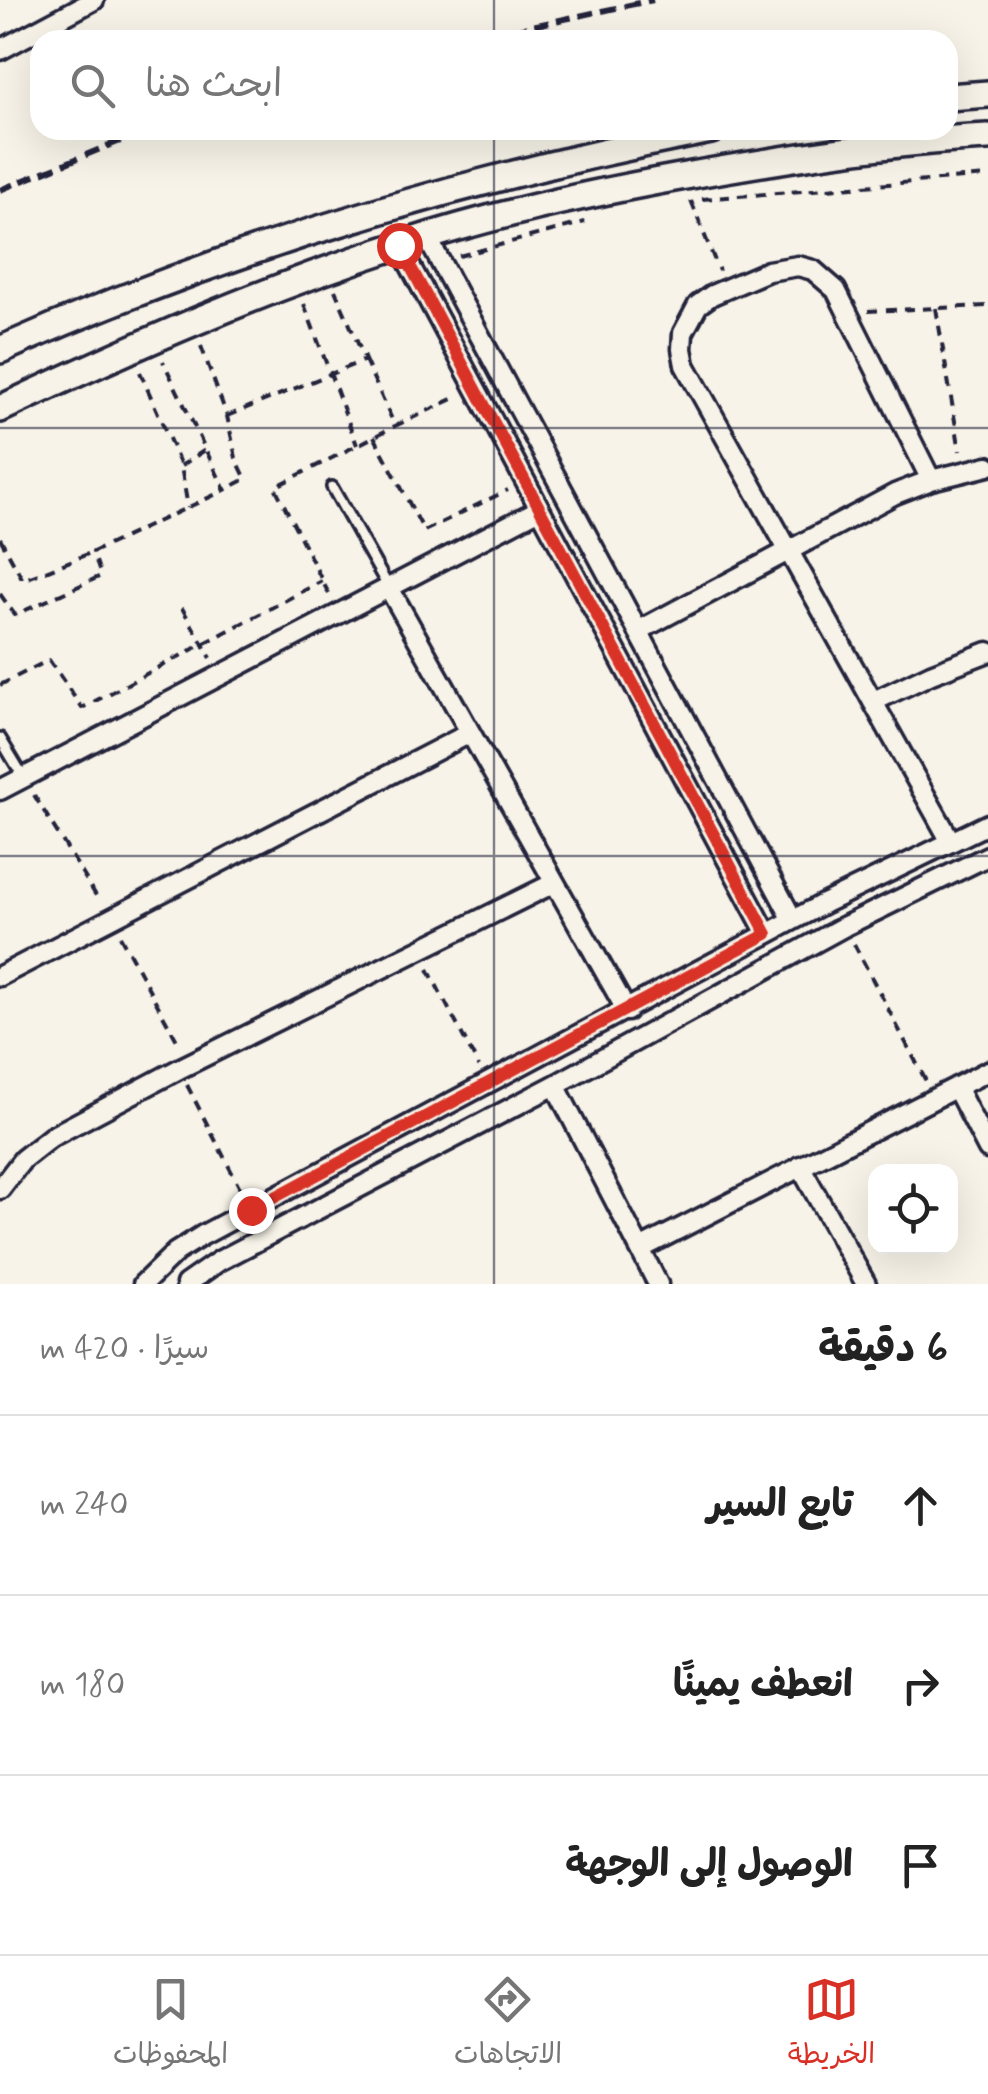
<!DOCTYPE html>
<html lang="ar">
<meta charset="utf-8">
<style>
:root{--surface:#fff;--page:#f2f2f2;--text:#222;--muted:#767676;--line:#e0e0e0;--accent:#d93025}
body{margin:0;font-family:Mynerve,"Playpen Sans Arabic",sans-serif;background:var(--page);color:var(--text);direction:rtl}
.controls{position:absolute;right:30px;bottom:30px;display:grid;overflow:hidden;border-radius:20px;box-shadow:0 10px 40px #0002}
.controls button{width:90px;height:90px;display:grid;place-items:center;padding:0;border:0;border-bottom:2px solid var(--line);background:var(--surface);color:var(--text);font:50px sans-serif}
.stop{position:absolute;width:30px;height:30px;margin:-22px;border:8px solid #d93025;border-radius:50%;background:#fff}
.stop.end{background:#d93025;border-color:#fff;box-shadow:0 2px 10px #0008}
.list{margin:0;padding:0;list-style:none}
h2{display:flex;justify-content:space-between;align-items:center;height:130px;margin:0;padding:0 40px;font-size:42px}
h2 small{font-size:32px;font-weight:400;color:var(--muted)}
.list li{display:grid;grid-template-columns:65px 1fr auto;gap:30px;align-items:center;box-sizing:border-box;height:180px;padding:0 40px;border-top:2px solid var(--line)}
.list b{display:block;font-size:38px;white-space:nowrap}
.list em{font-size:32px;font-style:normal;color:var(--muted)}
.icon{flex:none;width:55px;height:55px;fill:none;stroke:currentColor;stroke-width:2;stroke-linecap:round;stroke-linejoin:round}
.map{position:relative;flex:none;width:988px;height:1284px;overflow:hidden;direction:ltr}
.search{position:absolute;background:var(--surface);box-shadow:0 10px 40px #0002;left:30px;right:30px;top:30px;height:110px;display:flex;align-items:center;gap:25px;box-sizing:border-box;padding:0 35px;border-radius:30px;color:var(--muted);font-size:38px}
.sheet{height:670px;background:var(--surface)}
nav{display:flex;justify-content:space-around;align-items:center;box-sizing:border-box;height:140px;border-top:2px solid var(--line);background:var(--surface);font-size:28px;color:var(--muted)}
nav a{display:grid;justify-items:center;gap:5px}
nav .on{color:var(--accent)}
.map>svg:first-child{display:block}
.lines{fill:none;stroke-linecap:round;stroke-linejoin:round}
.lane-casing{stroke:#22223b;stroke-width:16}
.street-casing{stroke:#22223b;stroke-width:25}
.secondary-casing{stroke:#22223b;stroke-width:32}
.path{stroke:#22223b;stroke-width:4;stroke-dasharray:10 8;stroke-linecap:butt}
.lane{stroke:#f7f3e8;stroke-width:9}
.street{stroke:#f7f3e8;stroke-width:18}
.secondary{stroke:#f7f3e8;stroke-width:25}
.rail{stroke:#22223b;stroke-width:6;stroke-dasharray:15 8;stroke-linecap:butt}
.route{stroke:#d93025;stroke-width:12}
.grid{fill:none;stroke:#22223b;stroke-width:2.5;stroke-opacity:0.55}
</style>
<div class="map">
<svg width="988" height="1284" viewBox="0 0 988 1284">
<rect width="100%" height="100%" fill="#f7f3e8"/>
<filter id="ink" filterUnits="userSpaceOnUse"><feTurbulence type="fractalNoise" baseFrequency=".01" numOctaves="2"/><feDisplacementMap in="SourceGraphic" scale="20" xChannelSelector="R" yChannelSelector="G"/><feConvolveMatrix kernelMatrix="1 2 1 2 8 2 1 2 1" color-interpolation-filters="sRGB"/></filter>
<g filter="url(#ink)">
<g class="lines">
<defs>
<path id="lane" d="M332,487l57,101
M0,738l24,40"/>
<path id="street" d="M0,50l94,-50
M427,237l366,683
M399,245l368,689
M931,480l-95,-190 -23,-20 -15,-4 -30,5 -56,24 -14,10 -15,28 -1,16 3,16 265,475
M389,588l238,423
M638,631l257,-137 36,-14 57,-14
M874,701l57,-27 57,-22
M0,790l540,-281
M0,976l470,-243
M555,1085l103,199
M956,1087l32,62
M800,1166l66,118
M0,1189l23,-30 28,-22 128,-68 375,-186
M640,1249l348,-178
M143,1284l33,-32 27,-17 622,-332 163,-79
M186,1284l33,-23 336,-176 290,-159 143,-70"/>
<path id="secondary" d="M948,97l40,-3
M0,350c228,-102 466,-172 711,-220
M0,409c130,-61 263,-120 400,-164 91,-30 186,-51 280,-68 102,-18 204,-35 308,-40"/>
</defs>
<use href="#lane" class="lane-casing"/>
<use href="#street" class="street-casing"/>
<use href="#secondary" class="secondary-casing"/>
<path class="path" d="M702,199l286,-23
M691,201l28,70
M459,256l126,-34
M304,304l53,141
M936,308l24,143
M868,311l120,-5
M201,346l26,70 9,42 10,21 -21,11
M365,360l30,66 62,-29
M140,372l41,94 7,42
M227,416l138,-56 -30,-70
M374,436l50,95 84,-41
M181,466l24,-16
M0,538l23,42 70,-28
M0,594l15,21 86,-39 -8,-24 132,-62 -62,-129
M329,594l-54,-107 120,-61
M182,608l29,50
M0,685l49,-25 33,48 240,-127
M34,795l66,107
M120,936l60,110
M854,944l72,137
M428,969l51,98
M187,1085l55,107"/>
<use href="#lane" class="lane"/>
<use href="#street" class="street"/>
<use href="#secondary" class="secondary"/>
<path class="rail" d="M467,40l186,-40
M0,190l147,-60"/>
</g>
</g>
<g class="lines" filter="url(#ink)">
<path class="route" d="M251,1210l516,-276 -368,-689"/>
</g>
<path class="grid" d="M494,0v40M494,130v1154M0,428h988M0,856h988"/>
</svg>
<div class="controls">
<button><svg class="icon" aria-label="locate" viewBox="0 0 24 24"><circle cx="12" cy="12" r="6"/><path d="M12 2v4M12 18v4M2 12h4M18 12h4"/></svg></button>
</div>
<div class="stop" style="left:399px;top:245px"></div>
<div class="stop end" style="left:251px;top:1210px"></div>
<div class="search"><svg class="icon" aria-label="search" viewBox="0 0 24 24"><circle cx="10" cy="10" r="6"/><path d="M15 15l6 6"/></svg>ابحث هنا</div>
</div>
<section class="sheet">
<h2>6 دقيقة<small>سيرًا · 420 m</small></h2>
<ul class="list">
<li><svg class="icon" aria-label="ahead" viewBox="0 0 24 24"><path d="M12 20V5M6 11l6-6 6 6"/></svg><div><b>تابع السير</b></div><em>240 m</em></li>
<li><svg class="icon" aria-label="right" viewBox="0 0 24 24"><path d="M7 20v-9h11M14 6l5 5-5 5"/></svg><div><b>انعطف يمينًا</b></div><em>180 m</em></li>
<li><svg class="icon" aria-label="arrive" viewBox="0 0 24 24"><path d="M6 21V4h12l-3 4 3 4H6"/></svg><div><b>الوصول إلى الوجهة</b></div></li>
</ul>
</section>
<nav>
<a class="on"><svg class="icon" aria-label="map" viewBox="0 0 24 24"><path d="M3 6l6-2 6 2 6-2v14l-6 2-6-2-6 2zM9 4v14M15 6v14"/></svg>الخريطة</a>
<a><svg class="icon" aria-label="directions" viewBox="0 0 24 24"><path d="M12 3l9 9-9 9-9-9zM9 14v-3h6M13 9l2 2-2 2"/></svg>الاتجاهات</a>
<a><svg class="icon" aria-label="saved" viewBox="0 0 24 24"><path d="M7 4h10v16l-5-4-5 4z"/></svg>المحفوظات</a>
</nav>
